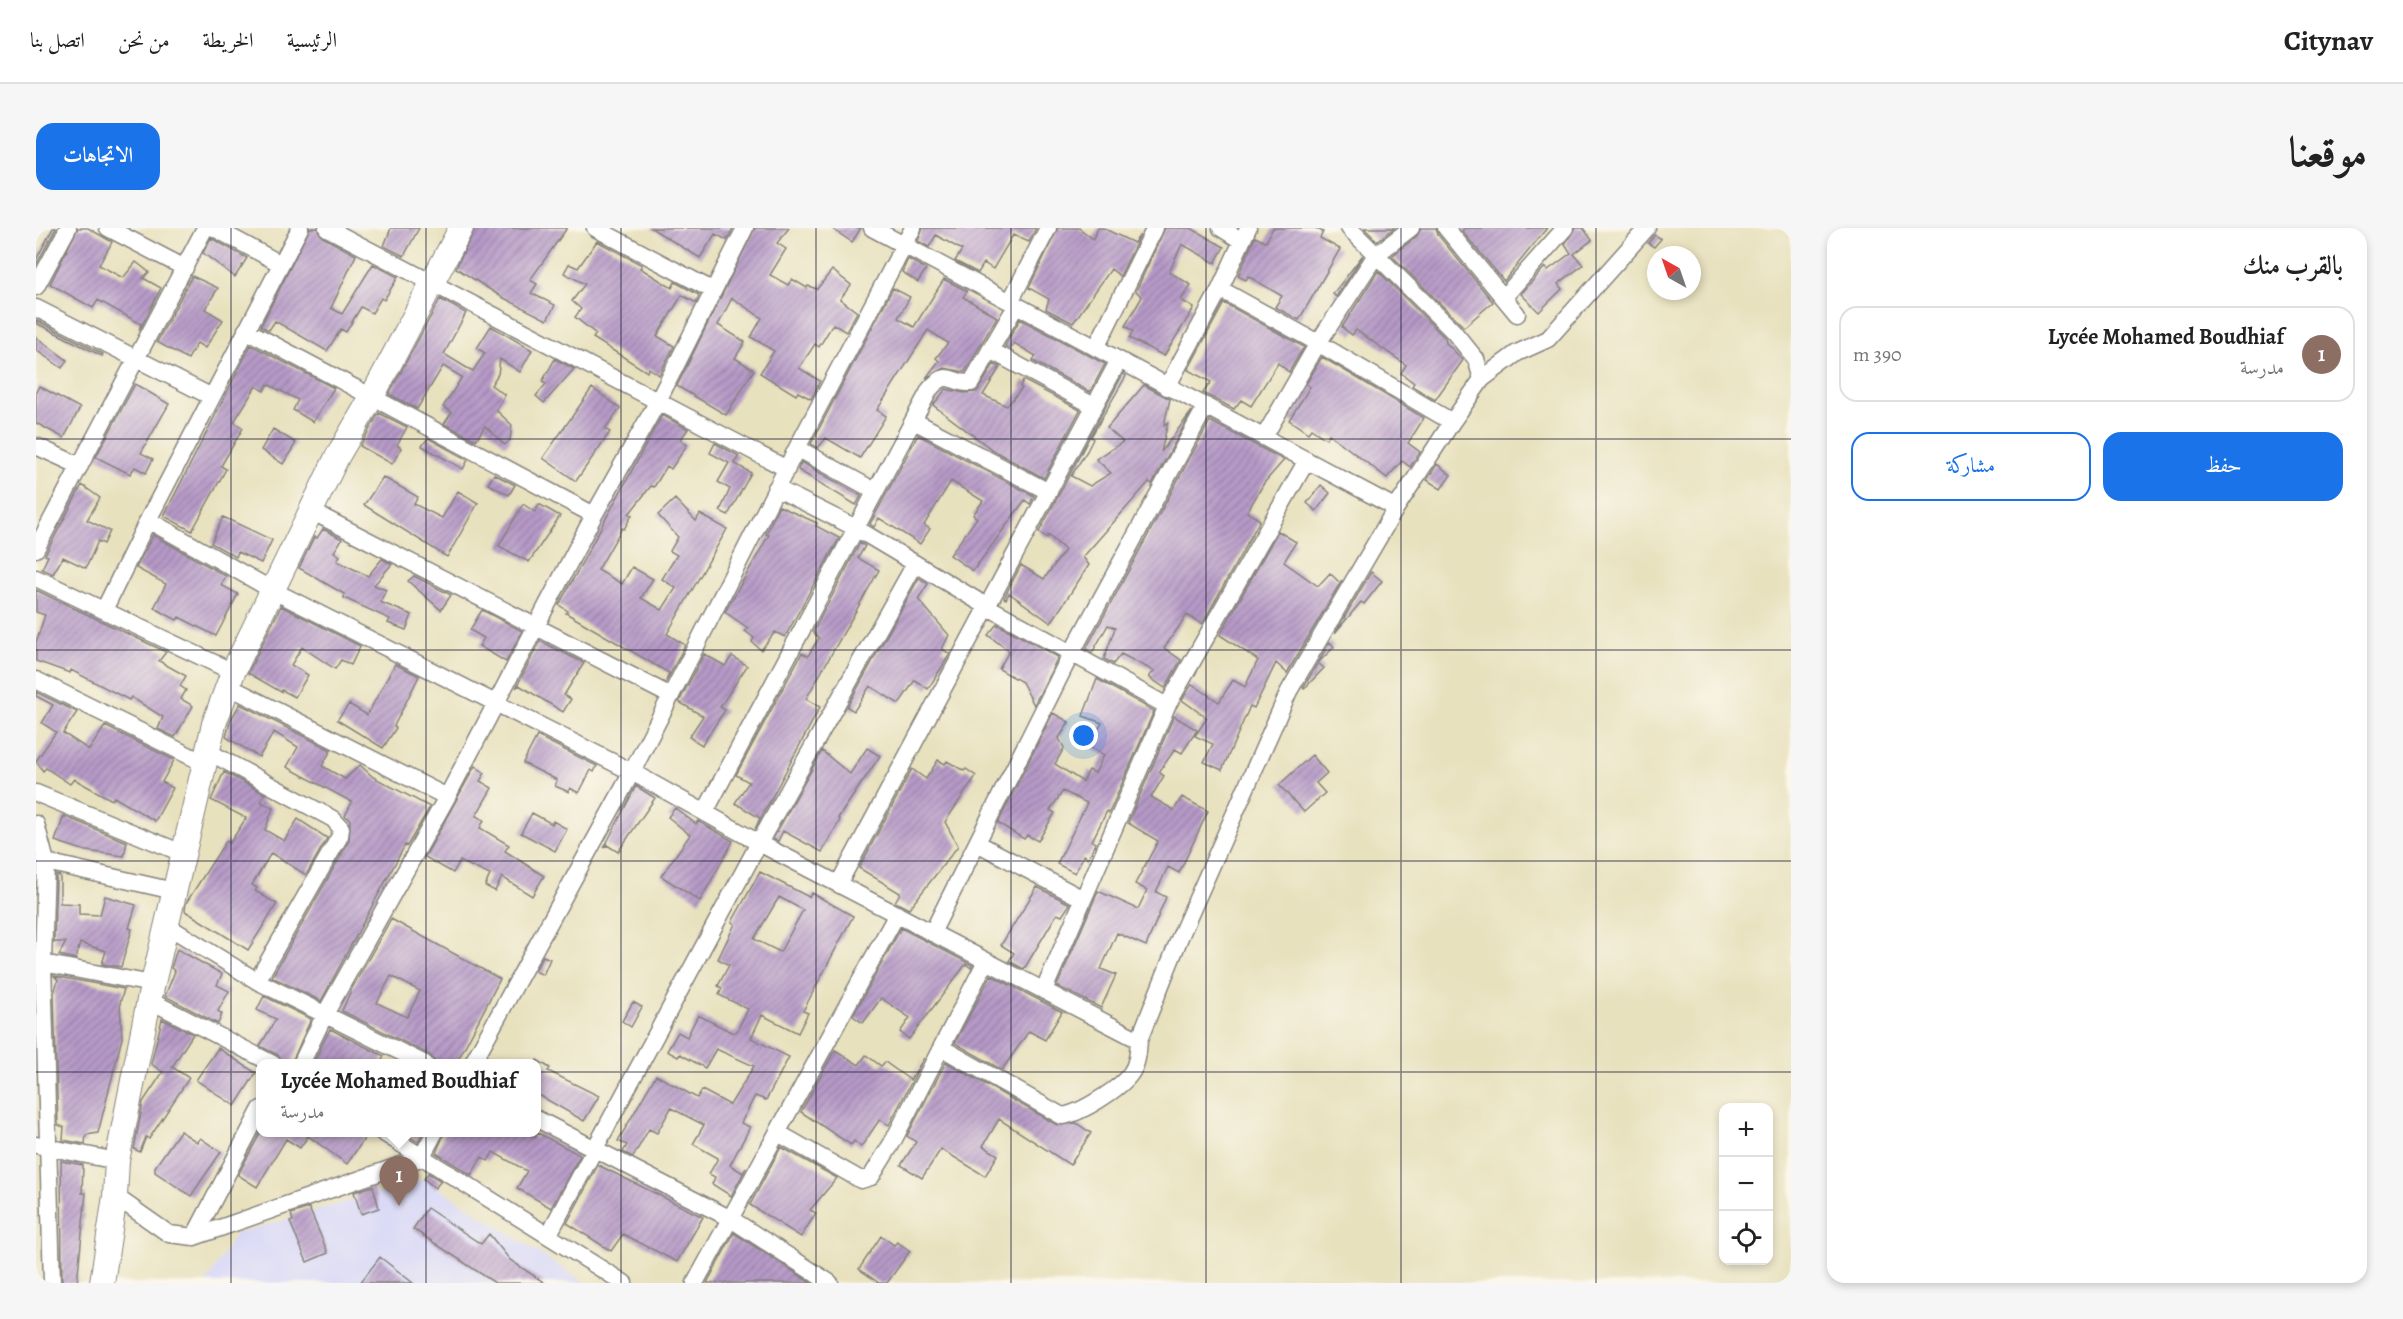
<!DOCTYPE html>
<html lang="ar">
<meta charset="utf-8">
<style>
:root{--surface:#fff;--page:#f6f6f6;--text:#222;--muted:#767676;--line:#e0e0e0;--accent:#1a73e8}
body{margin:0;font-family:Alegreya,Amiri,serif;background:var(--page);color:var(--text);direction:rtl}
.controls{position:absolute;right:18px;bottom:18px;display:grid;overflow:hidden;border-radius:12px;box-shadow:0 3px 9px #0003}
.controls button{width:54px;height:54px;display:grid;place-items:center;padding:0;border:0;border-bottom:2px solid var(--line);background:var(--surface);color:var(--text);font:30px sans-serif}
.compass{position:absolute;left:1611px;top:18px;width:54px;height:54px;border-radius:50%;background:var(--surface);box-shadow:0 3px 9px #0003;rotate:320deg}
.you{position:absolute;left:1048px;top:508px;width:21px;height:21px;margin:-15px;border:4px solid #fff;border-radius:50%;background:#1a73e8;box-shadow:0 0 0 9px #1a73e833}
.badge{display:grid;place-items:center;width:39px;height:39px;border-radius:50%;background:var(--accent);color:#fff;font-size:20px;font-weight:700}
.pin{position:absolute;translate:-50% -50px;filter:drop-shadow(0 2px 3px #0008)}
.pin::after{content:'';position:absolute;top:32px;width:21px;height:18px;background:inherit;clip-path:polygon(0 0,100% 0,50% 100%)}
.popup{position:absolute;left:220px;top:831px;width:285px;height:78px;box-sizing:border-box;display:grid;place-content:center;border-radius:12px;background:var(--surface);filter:drop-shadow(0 2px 4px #0005);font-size:20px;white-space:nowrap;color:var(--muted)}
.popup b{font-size:22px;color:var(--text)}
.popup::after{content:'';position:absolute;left:50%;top:100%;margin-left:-12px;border:12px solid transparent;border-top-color:var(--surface)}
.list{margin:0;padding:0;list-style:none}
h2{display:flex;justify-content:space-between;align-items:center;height:78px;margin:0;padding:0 24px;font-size:26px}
h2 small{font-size:20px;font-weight:400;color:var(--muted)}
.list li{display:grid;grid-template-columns:39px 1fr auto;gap:18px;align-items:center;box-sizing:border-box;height:96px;margin:0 12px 12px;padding:0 12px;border:2px solid var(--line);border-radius:18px}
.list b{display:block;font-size:22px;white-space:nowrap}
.list p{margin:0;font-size:20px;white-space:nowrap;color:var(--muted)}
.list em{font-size:20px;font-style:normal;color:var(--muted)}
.actions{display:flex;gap:12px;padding:18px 24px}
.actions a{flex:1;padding:14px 0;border:2px solid var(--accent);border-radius:18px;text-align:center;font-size:21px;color:var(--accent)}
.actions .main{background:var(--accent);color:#fff}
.icon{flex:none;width:33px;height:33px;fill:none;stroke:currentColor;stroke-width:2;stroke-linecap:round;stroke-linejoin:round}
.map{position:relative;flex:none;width:1755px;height:1055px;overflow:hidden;direction:ltr;border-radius:18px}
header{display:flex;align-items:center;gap:36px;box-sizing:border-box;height:84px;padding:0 30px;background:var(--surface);border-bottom:2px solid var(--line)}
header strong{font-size:28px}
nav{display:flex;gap:33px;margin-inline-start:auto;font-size:21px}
.intro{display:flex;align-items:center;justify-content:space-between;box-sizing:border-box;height:144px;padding:0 36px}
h1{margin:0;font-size:42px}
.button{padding:15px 27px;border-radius:18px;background:var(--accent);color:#fff;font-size:21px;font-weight:700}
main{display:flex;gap:36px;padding:0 36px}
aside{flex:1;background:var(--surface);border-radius:18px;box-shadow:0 3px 9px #0003}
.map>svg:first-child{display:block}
.built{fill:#d7d7f8}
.building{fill:url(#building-hatch);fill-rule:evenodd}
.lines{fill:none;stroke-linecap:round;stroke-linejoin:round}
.minor-casing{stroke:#85827c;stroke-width:19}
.secondary-casing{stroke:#85827c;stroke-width:26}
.minor{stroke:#fff;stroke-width:16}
.secondary{stroke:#fff;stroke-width:24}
.grid{fill:none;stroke:#22223b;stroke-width:1.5;stroke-opacity:0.55}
</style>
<header>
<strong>Citynav</strong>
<nav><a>الرئيسية</a><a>الخريطة</a><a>من نحن</a><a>اتصل بنا</a></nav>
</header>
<div class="intro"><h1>موقعنا</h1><a class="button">الاتجاهات</a></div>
<main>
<aside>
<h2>بالقرب منك<small></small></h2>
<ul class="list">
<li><span class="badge" style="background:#8d6e63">1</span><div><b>Lycée Mohamed Boudhiaf</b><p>مدرسة</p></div><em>390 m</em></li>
</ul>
<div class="actions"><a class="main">حفظ</a><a>مشاركة</a></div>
</aside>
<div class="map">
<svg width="1755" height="1055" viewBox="0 0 1755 1055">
<defs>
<pattern id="building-hatch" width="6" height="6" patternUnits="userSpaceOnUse" patternTransform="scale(1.5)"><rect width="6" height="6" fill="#b69ac7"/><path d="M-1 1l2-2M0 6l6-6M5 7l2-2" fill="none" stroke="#947da3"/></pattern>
</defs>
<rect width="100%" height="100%" fill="#fbf7ec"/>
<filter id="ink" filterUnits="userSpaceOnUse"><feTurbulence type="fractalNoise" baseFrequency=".0167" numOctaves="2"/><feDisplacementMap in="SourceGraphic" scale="12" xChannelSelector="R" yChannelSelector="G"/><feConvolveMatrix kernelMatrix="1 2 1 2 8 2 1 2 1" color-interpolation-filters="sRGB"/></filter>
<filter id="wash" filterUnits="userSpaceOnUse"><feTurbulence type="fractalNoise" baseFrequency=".008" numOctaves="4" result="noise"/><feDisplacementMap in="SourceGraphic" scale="24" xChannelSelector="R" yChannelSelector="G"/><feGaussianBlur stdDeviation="1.35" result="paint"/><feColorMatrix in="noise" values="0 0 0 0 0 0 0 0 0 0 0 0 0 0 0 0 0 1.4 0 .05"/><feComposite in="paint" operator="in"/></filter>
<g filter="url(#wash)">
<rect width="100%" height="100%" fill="#e8e1be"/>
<path class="built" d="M389,951l160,104h-379l30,-49z"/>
<g id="blocks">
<path class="building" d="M17,0h3l-20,37v-5z
M42,0h10l24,14 -13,23 24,13 13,-16 13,10 -6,6 18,10 -22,43 2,-7 -43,-24 -5,8 -43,-24z
M274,0h7l5,9 34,18 -25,53 11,6 31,-50 25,13 -14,23 -3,-2 -9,15 -11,-6 -15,25 -5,-3 -14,22 -52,-30 -6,9 -8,-4z
M355,0h28l-15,28 -20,-10z
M439,0h92l-37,52 7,4 -6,9 24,12 -8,15 -47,-24 -44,-28z
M615,0h82l-6,12 -12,-6 -15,24z
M719,0h34l-12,15 9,6 -16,26 18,10 4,-6 15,9 1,-2 9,3 15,-19 19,15 -11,14 17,13 -11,20 -13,-8 -14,23 -4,-3 -16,24 21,13 -9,18 -13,-7 -2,3 -36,-22 14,-22 -23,-14 11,-19 -30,-20 -14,27 27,17 -10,16 19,12 -28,45 -49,-29z
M795,0h30l-9,14z
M887,0h113l-7,14 -16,-7 -20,34 -9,-6 -6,10 -23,-12 7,-11 -26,-15 -7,12 -11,-6z
M1022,0h21l14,11 5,-11h5l31,15 6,-8 -20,41 -9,-7 -38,54 -27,-14 3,-10 -20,-11z
M1129,0h26l33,19 -9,16 -33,-19 -13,28 22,13 -10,15 13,8 -30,48 -35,-18 4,-7 -8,-5 17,-29 -6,-6z
M1237,0h42l8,4 -3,6 20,11 -41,71 -24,-13 7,-11 -34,-20 -2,4 -8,-4 17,-39 11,5z
M1328,0h30l-17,13z
M1385,0h15l2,7 55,67 -29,25 -72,-71 25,-20z
M1429,0h82l-43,53 -42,-50z
M1539,0h8l9,12 -18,14 9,11 -25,19 4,5 -23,23 -18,-18 24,-27 3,3 23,-17 -6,-9z
M1619,7l6,4 -7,8 -6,-4z
M175,10l36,20 -12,19 -32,-24z
M561,13l45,24 -2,3 32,20 3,-6 24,13 -3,8 -14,-8 -25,41 17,10 -15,29 -10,-7 -2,4 -54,-34 3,-4 -21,-17 6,-8 -9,-8 13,-17 -21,-11 5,-9 9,4z
M1326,28h1l-27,41 -3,-3z
M872,31l18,10 -8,13 -16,-10z
M1342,43l67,67 1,5 17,17 -28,40 -23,-14 2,-3 -13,-10 5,-8 -50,-35 -4,5 -10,-8z
M156,48l26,12 -13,21 18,11 -18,28 -8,-5 -9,16 -31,-17z
M908,51l23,12 -4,6 34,20 -32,55 -21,-4 -18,10 13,-17 -3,-3 12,-15 -20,-13 -51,80 9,6 -26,42 -34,-20 -8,10 -7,-4 82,-156 17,9 -12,21 16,9z
M404,71l26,14 -22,41 23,14 6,3 12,-18 -8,-5 14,-22 41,24 -12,22 -20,-13 -2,15 -7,11 14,10 -9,15 16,15 -2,15 -5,5 -20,-19 -9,14 -32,-16 8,-12 -9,-5 19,-30 -19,-11 -26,43 -28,-15z
M1188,75l80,44 -15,25 -11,-9 -27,43 -10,-6 -7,9 -31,-16 8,-11 -23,-12z
M984,91l85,45 -15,28 -57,-31 3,-5 -22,-13 -4,6 -5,-3z
M0,92l67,34 -1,2 -66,-33z
M0,109l31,23 -5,8 -26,-18z
M215,117l83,43 -21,34 -20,-12 5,-10 -30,-16 -4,7 -8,-5 -22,36 9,6 -22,38 5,3 -34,62 -28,-15z
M1286,129l102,61 -16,25 12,9 -10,15 -8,-6 -15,17 -58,-44 -3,5 -15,-10 -3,4 -19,-13 21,-33 -4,-3z
M519,131l19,10 -30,34 -8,-7 10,-12 -4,-2z
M958,136l6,3 -17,28 24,11 15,-18 -2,-1 3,-7 57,30 -36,68 -50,-27 -61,-46 13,-16 18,4 13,-1z
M1087,146l3,2 -35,61 2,2 -6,12 -16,25 19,10 21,-13 -15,-14 27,-17 -16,-14 37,-43 26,14 -6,26 4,-3 -7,30 31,-41 -40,73 -3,-2 -66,75 6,8 -38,58 -42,-30 -3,6 -2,-1 17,-33 23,14 21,-29 -17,-15 -1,3 -8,-6z
M99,156l34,20 -28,49 12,6 -7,14 -11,-6 -5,7 -34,-17z
M3,158l41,22 -16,30 -28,-15v-31z
M556,160l28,20 -15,21 5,3 -34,49 -33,-23z
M343,185l28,14 -10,18 4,3 -9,16 -32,-18z
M626,187l26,14 -8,11 7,5 -16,24 -4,-3 -13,21 -3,-1 -22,28 3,1 -8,14 -2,-1 -24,42 24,14 10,-17 21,12 -12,19 21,12 14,-22 -14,-9 15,-24 -7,-4 8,-14 -20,-22 17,-16 21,22 4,-7 27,15 -60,105 18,11 -19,37 3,-9 -103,-60 2,-2 -9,-6z
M1174,193l74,39 -20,23 -17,29 13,8 -58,104 -15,-9 -23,33 17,12 -16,28 -16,-11 5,-6 -33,-17 -8,10 -9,-5 11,-31 -7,-3 -16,28 -6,-4z
M237,201l23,14 -13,21 -22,-14z
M882,207l116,61 -4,8 -5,-4 -52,71 -23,-16 27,-37 -4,-3 10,-14 -32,-20 -27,44 6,4 -10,15 -41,-26 -5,9 -4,-3z
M392,210l40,22 -5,9 -41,-23z
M679,215l24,13 -5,7 17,10 -23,42 -8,-4 10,-22 -12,-7 11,-19 -19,-10z
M765,234l60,34 -5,9 -58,-35z
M1401,236l14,11 -10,14 -14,-9z
M458,246l21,11 -6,10 -21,-11z
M347,249l35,20 -4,7 28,14 16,-27 20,12 -31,54 -83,-52z
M46,257l18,13 -13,22 23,11 -6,13 -6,-3 -12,27 -23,-11 -10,17 -11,-5 6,-13 -3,-1z
M1285,257l9,8 -14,18 -9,-8z
M487,276l12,8 4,-8 21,12 -31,46 -30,-16z
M743,278l38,17 -1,3 23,12 -54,99 -10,-5 -14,18 -9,-8 2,-4 -9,-7 3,-3 -23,-16 44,-77 -3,-1z
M187,289l49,23 -11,23 -23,-11 -2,5 -25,-14z
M287,301l19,10 -8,13 6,4 -3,5 31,15 14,-17 10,5 -18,21 12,5 -6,12 32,13 -6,15 -18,-7 2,-4 -46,-21v-4l-45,-26 15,-31 3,1z
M1242,303l18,11 -12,20 34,24 12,-13 10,10 2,-3 -55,93 -11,-10 -22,45 -4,-2 -28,64 -18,-8 9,-18 -18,-8 12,-18 -25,-18 10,-16 27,18 14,-22 12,7 13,-27 -38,-25z
M117,307l73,41 -5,9 17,9 -22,42 -37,-19 -2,3 -23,-12 12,-24 -30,-16z
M824,315l5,3 -7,12 21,12 -73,129 14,8 -65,122 5,-11 -25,-15 14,-21 -13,-7 66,-122 6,3 11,-18 -6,-6z
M1335,344l11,9 -18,23 -3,-2 -26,31z
M378,348l37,19 -10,15 -33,-29z
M883,350l9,6 -10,15 31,36 -7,14 8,5 -22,35 -13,-9 -16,24 -29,-18 -16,25 -7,-4z
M0,362l130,62 -7,9 27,15 -6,10 6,4 -5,9 12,7 -18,31 -17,-8 5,-12 -32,-20 -2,3 -58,-30 -1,3 -34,-12v-19l9,-27 -9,-3z
M245,378l79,40 -9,19 -10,-5 -6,9 -33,-22 -11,18 17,10 -13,22 -13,-7 -1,2 -33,-19z
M446,382l40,21 -16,31 -27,-16 5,-8 -14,-8z
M961,396l61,33 -24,48 -12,-23 -23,-13 10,-18 -21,-16z
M504,413l44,22 -20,32 7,4 -8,13 -44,-27 -3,3z
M1294,414l4,5 -16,16 6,5 -20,21 -1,-1z
M668,426l21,12 7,-10 15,10 -27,41 5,3 -23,35 -13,-8 14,-21 -24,-14z
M359,436l24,12 -25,50 2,2 -13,20 -46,-28 12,-16 18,11z
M1061,451l57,32 -45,102 -2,-2 -15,30 4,2 -8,15 -4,-3 -9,18 -18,-9 30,-61 -24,-12 -13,19 5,3 -17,28 -11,-6 -3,4 -26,-16 55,-110 16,9 -10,16 5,10 -9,16 28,18 6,-12 6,3 9,-18 -15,-9 13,-23 -19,-7z
M0,464l41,20 -14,21 26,17 16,-24 69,34 -12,22 11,6 -18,33 -41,-24 -2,3 -38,-21 -4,5 -24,-16 -3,3 -7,-10 20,-29 -14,-9 11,-18 -17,-9z
M204,476l91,46 -9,16 23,13 15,-14 13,12 57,30 -23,39 -2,-1 -84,156 -49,-24 77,-136 1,-22 -5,-3 7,-14 -65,-35 11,-20 -24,-15 -15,25 -33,-20 5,-18z
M1138,488l23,14 -15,23 -7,-4 -16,23 5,4 -13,21 23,13 8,-13 26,14 -29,62 -11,-6 -12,25 10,5 -20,49 -29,-13 -16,36 15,6 -15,33 -44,-22 41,-95 40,18 9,-19 -12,-6 23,-43 -30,-18z
M501,508l60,30 -3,6 -3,-2 -12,23 -9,-5 -1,4 -14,-6 2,-6 -34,-17z
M831,520l13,8 -42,62 2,2 -18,32 -39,-21 -5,10 -5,-2 49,-88 28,23z
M1276,527l15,18 -11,10 9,10 -21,19 -25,-27z
M902,532l7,4 2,-3 17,10 2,-2 10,7 -31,46 13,24 -49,63 -14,-7 5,-9 -41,-25 53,-99 14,10z
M439,538l10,7 -5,8 12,7 -16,28 8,4 -4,8 29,17 -4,6 39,25 -12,20 -30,-19 -7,14 -10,-5 5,-11 -30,-14 -7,12 -28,-16z
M188,544l41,22 -4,8 12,6 -8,22 19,11 14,-22 29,19 -21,37 -35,-22 -19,32 5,3 -2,3 22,13 -29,46 -63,-39 1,-8 40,-62 4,2 16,-25 -35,-18z
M600,558l19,12 -37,54 -11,-7 -3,3z
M639,580l21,16 2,-3 35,20 -33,60 -39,-25 29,-41 -22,-18z
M496,585l20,11 1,-3 14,8 -12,22 -34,-18z
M28,588l63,26 -3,14 -38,-5 -31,-10z
M724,644l49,25 3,-4 41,23 -50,95 5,2 -10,20 -36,-18 -11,23 38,19 -23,43 -11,-4 -14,27 9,4 -20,38 13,8 3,-5 -15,28 -19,-12 3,-7 -6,-3 9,-16 -25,-14 11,-19 -33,-17 -14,25 -8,-4 -16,28 -10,-5 4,-7 -9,-4 38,-66 41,23 5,-8 28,15 24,-39 -38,-17 -11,19 -25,-14 -2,3 -11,-6 11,-19 9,5 11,-22 35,18 4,-2 11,-22 -29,-14 3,-7 -4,-2 11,-21 -11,-6 17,-35 -3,-2zM743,669l24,13 -23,42 -26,-13z
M20,647l4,1v27l19,1v10l21,1 5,-19 31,9 -7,23 3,1 -11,38 -19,-3 4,-13 -26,-8 -4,16 -17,-4 7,-13h-12z
M1001,659l33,17 -8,12 -5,-2 -33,55 -15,-8 5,-8 -13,-8z
M355,691l109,60 -44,85h-19l-7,-9 -88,-44 9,-21zM355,748l29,15 -13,26 -30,-14z
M865,700l71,37 -1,3 -5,-4 -57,75 -9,-7 10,-14 -29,-20 -18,25 -10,-7z
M141,721l45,25 -5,11 12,6 -11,20 4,3 -4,10 -53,-28 10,-25 -4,-3z
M507,728l7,3 -7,16 -8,-4z
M955,747l71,37 -17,28 -16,-9 -27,39 -47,-27z
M18,748l70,13 -4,14 2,35 -24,95 -12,2 -1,9 -22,-4 1,-13 -6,-2 -4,-132 4,-13z
M228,768l47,23 -20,45h-8l-5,-9 -18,-9 16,-27 -19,-9z
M597,774l9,5 -11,20 -9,-6z
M126,791l31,15 -21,33 17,11 -40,61 -3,-2 -6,15 -6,-3 9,-47 20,-30 -12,-8z
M294,801l54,27 -4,8h-67z
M182,820l38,25 -21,33 -39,-26z
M799,822l24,15 7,-10 15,11 4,-4 25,18 14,-22 -35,67 -9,-6 -19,28 -7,-6 -3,4 -50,-33z
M501,832l13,8 -2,3 51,25 -15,25 -47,-27z
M910,834l111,63 19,-2 15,10 -21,32 -71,-46 -16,27 15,9 -13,21 -44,-27 -19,29 -21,-13 15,-23 -9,-6z
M144,903l17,11 3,-4 21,14 -30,44 -36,-24v-5z
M225,904h108l-22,32 -39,-28 -8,12 -14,-9 -29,48 -19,-12z
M367,904h20l-5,10z
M409,904h81l9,6 3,-5 42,22 -29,53 -34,-20 10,-17 -34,-19 -5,9 -6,-4 -11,18 -35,-22z
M745,919l56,31 -27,32 6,3 -15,24 -51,-32z
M25,933l22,4 -1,28h4l-9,90h-15z
M562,937l105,52 -26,45 -54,-28 -12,17 -44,-28z
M392,945l13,8 -6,7 -11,-9z
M337,958l6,22 -18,6 -7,-22z
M273,980l19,45 -21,9 -17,-40 3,-1 -2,-7z
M391,980l54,36 8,-10 21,26 35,23h-50l-82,-54z
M698,1005l77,50h-104z
M845,1008l13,9 3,-3 13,9 -23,32h-8l-20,-14z
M344,1029l33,26h-53z"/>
</g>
</g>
<g filter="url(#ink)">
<use href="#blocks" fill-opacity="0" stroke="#85827c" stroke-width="1.5"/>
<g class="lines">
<defs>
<path id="minor" d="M72,0l77,40
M178,0l67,36
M264,0l-152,292 124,70 360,182 127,71 380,197 41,-103 109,-246 107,-183 56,-86 -134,-79 -98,-54
M291,0l460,241
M559,0l117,62
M836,0l524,280
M1185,0l21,13
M1313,0l104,103 23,28 6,20 -30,43
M1410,0l71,86
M0,59l32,-59
M1468,69l61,-69
M974,74l38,-74
M0,80l176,89
M210,102l348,185
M1060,120l59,-120
M954,122l104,56
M1446,151l35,-26 31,-14 99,-111
M1131,159l53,-98 28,-61
M878,193l135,71
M1228,209l54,-94 58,-88 35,-27
M0,218l44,20
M761,220l78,43
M740,260l78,39 134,80 179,99
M275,283l360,185
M0,321l169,-321
M0,350l197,94
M68,382l44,-90
M0,452l168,83
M192,458l219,111
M171,523l126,68 8,9 -1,8 -83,145
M0,565l146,60
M669,584l225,-423c19,-22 22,-4 41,-6l45,-77
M0,596l10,38 -3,101 9,320
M941,615l106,56
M10,634l128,29
M803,655l280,-523
M130,697l91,56 168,83
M896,705l139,-279 135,-248
M7,735l109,21
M1008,762l123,-284 140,-246
M113,772l124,64
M906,820l120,68c18,-2 59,-28 69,-43 7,-10 7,-22 8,-33
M265,836l23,-48 123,-219 147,-282 64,-114 87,-173
M436,836l160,-292 165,-324 116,-220
M501,891l194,100 99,64
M346,904l242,151
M742,905l83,47 10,-3 21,-34 94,-182
M0,917l81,16
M79,968l54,38 25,3 227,-79 14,-26
M513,1006l210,-391 156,-279
M158,1009l67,-128
M659,1055l202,-369"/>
<path id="secondary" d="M66,1055l13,-87 2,-35 32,-161 65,-276 19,-52 104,-215 36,-62 88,-167"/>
</defs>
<use href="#minor" class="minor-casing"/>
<use href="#secondary" class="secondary-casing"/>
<use href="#minor" class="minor"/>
<use href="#secondary" class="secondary"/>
</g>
</g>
<path class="grid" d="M195,0v1055M390,0v1055M585,0v1055M780,0v1055M975,0v1055M1170,0v1055M1365,0v1055M1560,0v1055M0,211h1755M0,422h1755M0,633h1755M0,844h1755"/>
</svg>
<div class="controls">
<button>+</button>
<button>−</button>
<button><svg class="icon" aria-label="locate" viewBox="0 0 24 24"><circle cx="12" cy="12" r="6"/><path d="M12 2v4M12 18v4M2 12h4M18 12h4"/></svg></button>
</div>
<svg class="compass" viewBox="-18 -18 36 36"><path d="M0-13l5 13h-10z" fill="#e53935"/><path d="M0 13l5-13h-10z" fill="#767676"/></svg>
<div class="you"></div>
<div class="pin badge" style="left:363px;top:978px;background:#8d6e63">1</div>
<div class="popup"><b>Lycée Mohamed Boudhiaf</b>مدرسة</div>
</div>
</main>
